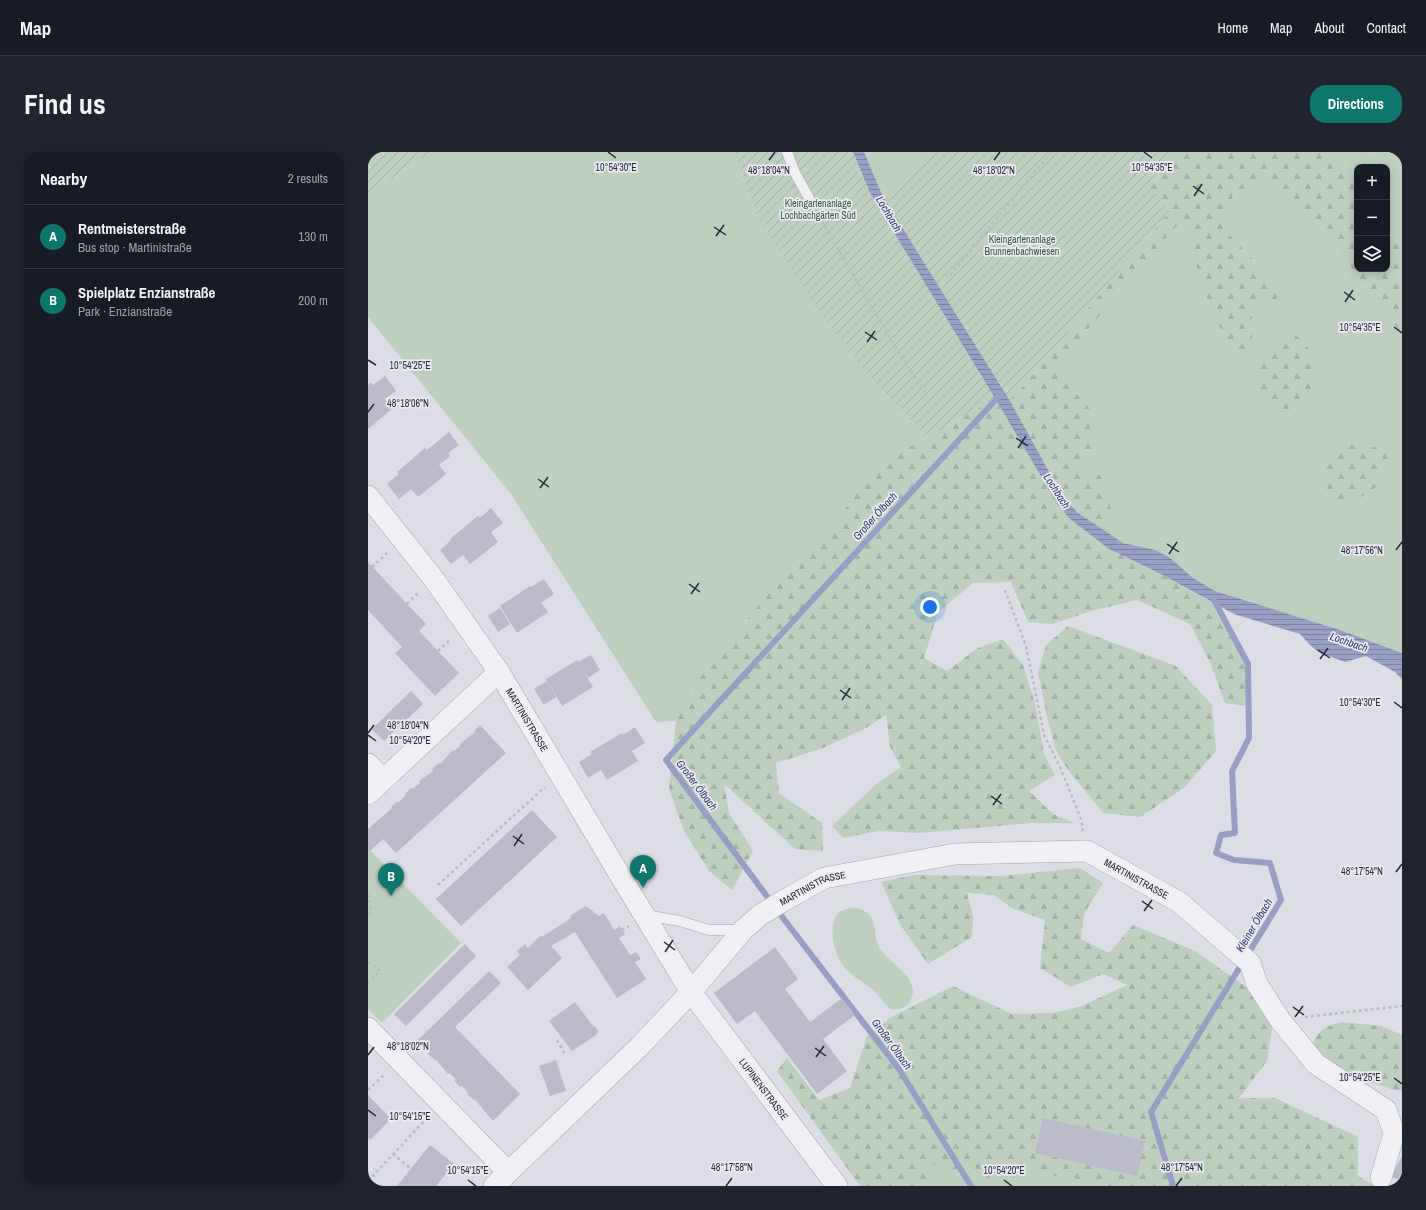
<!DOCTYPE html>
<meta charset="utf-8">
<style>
:root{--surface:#171b24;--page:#20242c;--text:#f1f3f6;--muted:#9ea1a6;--line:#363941;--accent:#0f766e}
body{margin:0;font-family:"Archivo Narrow",sans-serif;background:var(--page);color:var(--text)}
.controls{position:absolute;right:12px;top:12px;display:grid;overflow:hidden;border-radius:8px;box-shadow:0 2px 10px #0003}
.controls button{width:36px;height:36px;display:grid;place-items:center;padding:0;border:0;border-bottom:1px solid var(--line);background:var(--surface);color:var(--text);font:20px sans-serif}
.you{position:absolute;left:562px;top:455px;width:14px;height:14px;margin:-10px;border:3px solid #fff;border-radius:50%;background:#1a73e8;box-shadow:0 0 0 6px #1a73e833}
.badge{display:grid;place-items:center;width:26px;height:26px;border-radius:50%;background:var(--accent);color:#fff;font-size:13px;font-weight:700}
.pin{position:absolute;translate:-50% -33px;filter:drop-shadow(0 1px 2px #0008)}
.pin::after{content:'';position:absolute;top:21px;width:14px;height:12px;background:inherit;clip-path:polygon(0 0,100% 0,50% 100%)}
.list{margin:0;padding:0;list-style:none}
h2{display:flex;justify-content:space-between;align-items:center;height:52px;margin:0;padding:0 16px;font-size:17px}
h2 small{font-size:13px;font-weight:400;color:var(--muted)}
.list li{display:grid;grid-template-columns:26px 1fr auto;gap:12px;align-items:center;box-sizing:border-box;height:64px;padding:0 16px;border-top:1px solid var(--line)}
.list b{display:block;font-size:15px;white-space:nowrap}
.list p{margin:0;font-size:13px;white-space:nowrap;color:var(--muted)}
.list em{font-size:13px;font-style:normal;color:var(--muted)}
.icon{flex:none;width:22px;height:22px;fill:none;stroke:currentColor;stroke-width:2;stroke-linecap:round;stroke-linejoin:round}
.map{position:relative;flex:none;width:1034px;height:1034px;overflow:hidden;border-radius:16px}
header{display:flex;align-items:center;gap:24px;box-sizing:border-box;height:56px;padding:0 20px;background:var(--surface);border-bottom:1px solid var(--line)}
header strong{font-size:19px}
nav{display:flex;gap:22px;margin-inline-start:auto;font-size:14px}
.intro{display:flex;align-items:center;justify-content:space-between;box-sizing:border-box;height:96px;padding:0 24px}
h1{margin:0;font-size:28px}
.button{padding:10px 18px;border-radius:16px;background:var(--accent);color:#fff;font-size:14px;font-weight:700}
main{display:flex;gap:24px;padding:0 24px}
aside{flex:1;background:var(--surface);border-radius:16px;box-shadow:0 2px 10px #0003}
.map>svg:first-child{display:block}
.green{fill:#becfc0}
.forest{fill:url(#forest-firs)}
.garden{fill:url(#garden-furrows)}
.water{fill:url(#water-rules)}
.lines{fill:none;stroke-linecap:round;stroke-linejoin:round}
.stream{stroke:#999fc4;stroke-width:6}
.building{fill:#babac8}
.service-casing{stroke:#a6a6b2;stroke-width:11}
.minor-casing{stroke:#a6a6b2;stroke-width:22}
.path{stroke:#bbbbc4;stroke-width:2.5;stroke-dasharray:3 3;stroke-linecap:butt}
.service{stroke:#efeff4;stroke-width:10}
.minor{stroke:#efeff4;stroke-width:21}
.ticks{fill:none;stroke:#27273b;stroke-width:1.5}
.labels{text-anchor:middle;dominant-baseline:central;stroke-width:3.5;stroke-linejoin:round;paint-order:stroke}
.park-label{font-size:10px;fill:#35563b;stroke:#ebecf3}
.street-label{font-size:10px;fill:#27273b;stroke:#ebecf3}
.water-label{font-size:11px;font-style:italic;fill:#34396c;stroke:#ebecf3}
.ticks-label{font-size:10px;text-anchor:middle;fill:#27273b;stroke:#ebecf3;stroke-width:3.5;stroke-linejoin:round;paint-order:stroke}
</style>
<header>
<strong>Map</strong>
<nav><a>Home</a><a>Map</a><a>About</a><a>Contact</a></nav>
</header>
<div class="intro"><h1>Find us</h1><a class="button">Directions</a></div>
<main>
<aside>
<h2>Nearby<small>2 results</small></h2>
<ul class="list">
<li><span class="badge">A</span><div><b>Rentmeisterstraße</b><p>Bus stop · Martinistraße</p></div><em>130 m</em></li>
<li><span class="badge">B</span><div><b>Spielplatz Enzianstraße</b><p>Park · Enzianstraße</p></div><em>200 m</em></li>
</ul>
</aside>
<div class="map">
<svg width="1034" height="1034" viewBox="0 0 1034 1034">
<defs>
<pattern id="forest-firs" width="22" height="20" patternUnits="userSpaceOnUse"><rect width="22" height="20" fill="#becfc0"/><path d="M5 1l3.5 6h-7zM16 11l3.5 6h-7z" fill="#a3b2a6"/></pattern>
<pattern id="garden-furrows" width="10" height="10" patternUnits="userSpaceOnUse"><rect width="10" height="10" fill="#becfc0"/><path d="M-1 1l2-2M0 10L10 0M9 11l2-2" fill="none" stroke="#a3b2a6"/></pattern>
<pattern id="water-rules" width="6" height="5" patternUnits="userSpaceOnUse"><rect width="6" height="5" fill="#999fc4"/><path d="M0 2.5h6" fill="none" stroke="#7d82a0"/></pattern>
</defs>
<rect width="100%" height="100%" fill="#dcdde5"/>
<path class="green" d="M63,0h305v7l20,54 114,165 57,60 -48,24 -29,41 -37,43 -38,39 -74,91 -25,45 -20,1 -145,-228 -143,-177v-122z
M496,0h66l-43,51 -7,-13z
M962,0h72v98l-15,-21v-62h-30v20z
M899,23l51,49 84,110v319l-65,-24 -122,-38 -22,-13 -24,-21 -14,-7 -32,-7 -28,-18 16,-12c-1,-16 0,-31 -16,-42l-5,5 -9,-2 -2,-11 12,-14 -37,-80 130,-153 11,47 19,55 40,13 -3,-21 13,-6 13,1 -8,-29 -45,-47 9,-34z
M0,696l93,95 -79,80 -14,-14z
M488,756c27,6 13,27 26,43 10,14 36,26 30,46 -2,5 -4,8 -10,11 -3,2 -8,2 -11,1 -8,-5 -11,-14 -19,-20 -10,-8 -23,-14 -30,-25 -8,-11 -14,-38 -5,-49 4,-6 13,-7 19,-7z
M565,1013l52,15 13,-8 71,5 39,9h-176l-3,-13z"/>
<path class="forest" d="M805,0h157l27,35v82h30v-40l15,21v84l-84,-110 -51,-49 -34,20 -9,34 45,47 8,18v11l-13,-1 -13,6 3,21 -5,18h-15l-20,-31 -19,-55 -11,-46 -130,152 36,40 1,40 -12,14 2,11 9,2 5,-5c16,12 15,25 16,43l-16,11 -17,-12 -15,-16 -53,-96 160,-190 -23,-27z
M925,179l20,23 4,41 -26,19 -25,-11 -10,-29 5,-19z
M627,246l61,104 53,47 52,25 50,28 35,62 1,42 -22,-3 -15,-41 -20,-38 -53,-24 -46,11 -39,13 -24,-2 -17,-40 -38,1 -35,29 -14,46 23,13 31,-23 25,-9 20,26 12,38 9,51 11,21 -26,16 24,23 21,9h-42l-113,10 -40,-2 -36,7 -11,-12 43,-41 26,-18 -11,-20 -4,-32 -20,13 -43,20 -47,15 3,30 43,30 1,28 -28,-2 -71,-65 5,29 24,38 -21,39 -23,-19 -25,-40 -15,-42 7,-68 25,-45 74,-91 38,-39 37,-43 29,-41 48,-24z
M981,292l38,5 1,15 -12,23 -28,19 -26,-17 3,-25z
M700,474l108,40 36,39 4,46 -32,37 -44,29 -37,-4 -34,-42 -12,-18 -9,-32 -10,-49 8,-27z
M712,716l23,15 -19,31 -3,25 28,14 24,-28 62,26 50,35 28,36 -6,39 -28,37h36l83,39v39l17,10h-267l-39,-9 -71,-5 -13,8 -52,-15 -4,8 3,13h-72l-83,-115 10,-13 32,42 31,-12 17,-52 23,-18 63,-32 59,28 41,-1 29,-7 45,-21 -24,-11 -32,13 -31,-19 5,-48 -33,-12 -19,-13 -26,-2 6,24 -1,20 -44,27 -27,-38 -20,-44 33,-7 88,1z
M975,870l38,4 21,9v56l-11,-2 -23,-8 -42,-18 -14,-17c7,-17 13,-20 31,-24z"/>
<path class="garden" d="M0,0h63l-63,43z
M368,0h117l18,43 124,203 -68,40 -57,-60 -57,-75 -57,-90 -20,-54z
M562,0h243l-25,32 22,27 -160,190 -123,-198z"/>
<path class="water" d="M485,0h11l16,38 7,13 123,198 53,96 15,16 45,30 32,7 14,7 24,21 22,13 122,38 65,24v26l-7,-7 -29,-16 -21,6 -25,-9 -9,-7 -11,-12 -66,-20 -73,-40 -52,-25 -40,-31 -13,-16 -61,-104 -124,-203z"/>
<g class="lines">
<path class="stream" d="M603,1034l-72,-117 -116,-151 -117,-158 334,-365
M805,1034l-22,-74 130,-212 -11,-37 -36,-3 -18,-7 5,-18 14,-2 -3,-62 17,-33 -1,-74 -34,-64"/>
</g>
<path class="building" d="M17,224l11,15 -11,8 7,10 -24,20v-44l3,-3 2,3z
M81,280l10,13 -11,8 2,3 -11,9 7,9 -28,23 -7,-8 -12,10 -12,-15 12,-10 -2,-2 28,-24 2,2z
M123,356l12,15 -12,9 7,10 -28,22 -7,-9 -12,9 -11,-14 11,-10 -1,-1 28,-23 2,2z
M0,410l58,62 -7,7 40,42 -24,23 -40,-43 7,-6 -34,-37z
M176,427l10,15 -13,9 7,9 -31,21 -17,-27 30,-20 1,1z
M560,446l11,4 -5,16 -12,-4z
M132,456l10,16 -12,8 -10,-16z
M223,503l9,15 -12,8 -3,-4 8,13 -31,19 -16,-27 31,-19 1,2z
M179,529l9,16 -12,8 -10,-16z
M43,539l12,13 -39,37 -12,-12z
M112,573l26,28 -110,100 -13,-14 -13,12 -2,-2v-20l24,-21 -1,-1 7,-6 1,1 7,-7 -1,-1 6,-6 1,1 8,-6 -1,-2 13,-9 1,-2 -1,-1 7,-6 1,1 13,-14 1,1 5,-4 2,-2 -1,-1 15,-12 -1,-1z
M267,575l10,16 -13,8 6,10 -31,19 -6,-10 -13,8 -9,-16 13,-8 -2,-2 32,-19 1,2z
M164,658l25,27 -96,89 -25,-27z
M218,754l13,10 5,-3 10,17 6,-4 5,8 -6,4 11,17 6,-3 5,7 -6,3 11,17 -29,19 -42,-66 -24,14 11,12 -34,32 -21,-23 13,-12 -3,-4 8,-7 3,4 13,-13 1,2 29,-19 -1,-2z
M97,792l11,12 -70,70 -12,-12z
M407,795l23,32 -13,10 25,33 32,-24 13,17 -32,24 24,32 -30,23 -62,-83 -18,13 -23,-31z
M121,819l12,12 -46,44 65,67 -27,27 -17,-20 -2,-2v1l-7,-6 1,-1 -6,-7 -2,1 -6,-7 2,-1 -7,-6 -1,1 -11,-13 -2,-2v1l-7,-6 2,-2 -12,-12z
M207,850l18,24 3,1 2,5 -2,3 -24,16 -23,-30z
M188,908l10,31 -16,5 -11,-30z
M0,943l23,24 -21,21 -2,-2z
M675,966l102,23 -8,35 -102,-23z
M62,993l24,19 -18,22h-39z
M1034,1004v26l-11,-6z"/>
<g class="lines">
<defs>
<path id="service" d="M419,0l8,21 14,25
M277,763l35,6 29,9h34"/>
<g id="minor">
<path id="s1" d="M0,344l65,82 66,94 122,205 70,115 146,194"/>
<path d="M0,612l15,15"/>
<path d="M0,642l131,-122"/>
<path d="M0,876l140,144"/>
<path id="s2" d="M126,1034l146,-140 51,-54 52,-62 17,-15 23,-14 41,-23 131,-24 132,-3 92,51 71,61 7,21 23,36 36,44 70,46 8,23 -13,45"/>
</g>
</defs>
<use href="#service" class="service-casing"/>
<use href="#minor" class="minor-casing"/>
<path class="path" d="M769,0l13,13
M448,59l74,127 35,55
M582,123l101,-123
M4,415l16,-15
M637,438l21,56 18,89 16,32 21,52 2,12
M39,452l11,-11
M70,499l13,-12
M70,733l107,-98
M0,742c2,7 4,17 0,23
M254,778l7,-4
M0,810l12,9 -12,12
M937,865l97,-11
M189,888l8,14
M0,938l17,-16
M25,1002l18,15
M0,1029l60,-64"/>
<use href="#service" class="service"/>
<use href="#minor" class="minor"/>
</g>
<path class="ticks" d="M240,0l8,6M776,0l8,6M401,8l6,-8M626,8l6,-8M825,34l11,8M826,44l8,-12M346,75l12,8M348,84l8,-11M976,140l11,8M977,150l8,-12M1026,175l8,6M497,180l12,8M499,190l8,-11M0,208l8,5M0,260l6,-8M648,286l12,8M650,296l8,-12M170,327l11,8M172,336l8,-11M799,392l12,8M1028,398l6,-8M801,402l8,-12M321,432l11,8M323,442l8,-11M950,498l12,8M952,507l8,-11M472,538l11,8M474,548l8,-12M1026,550l8,6M0,581l6,-8M0,583l8,6M623,644l11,8M625,653l8,-11M145,684l11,8M146,694l8,-12M1028,720l6,-8M774,749l11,8M776,759l8,-11M296,790l11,8M297,800l8,-12M925,855l11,8M927,865l8,-11M447,896l11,8M0,903l6,-8M448,905l8,-11M1026,926l8,6M0,958l8,6M100,1028l8,6M636,1028l8,6M358,1034l6,-8M808,1034l6,-8"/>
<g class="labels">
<g class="park-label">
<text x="450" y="51">Kleingartenanlage<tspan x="450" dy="12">Lochbachgärten Süd</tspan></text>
<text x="654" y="87">Kleingartenanlage<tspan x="654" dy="12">Brunnenbachwiesen</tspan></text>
</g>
<g class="street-label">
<text stroke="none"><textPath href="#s1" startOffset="275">MARTINISTRASSE</textPath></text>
<text stroke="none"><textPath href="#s2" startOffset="776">MARTINISTRASSE</textPath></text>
<text stroke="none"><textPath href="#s2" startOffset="440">MARTINISTRASSE</textPath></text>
<text stroke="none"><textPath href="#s1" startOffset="714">LUPINENSTRASSE</textPath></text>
</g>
<g class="water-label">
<text transform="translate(521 62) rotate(59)">Lochbach</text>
<text transform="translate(689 339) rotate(57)">Lochbach</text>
<text transform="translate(507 364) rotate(-48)">Großer Ölbach</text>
<text transform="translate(981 490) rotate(19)">Lochbach</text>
<text transform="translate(329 633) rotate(53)">Großer Ölbach</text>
<text transform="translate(886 773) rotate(-59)">Kleiner Ölbach</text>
<text transform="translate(524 892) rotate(54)">Großer Ölbach</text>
</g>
</g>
<g class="ticks-label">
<text x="248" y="19">10°54'30"E</text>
<text x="784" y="19">10°54'35"E</text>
<text x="401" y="22">48°18'04"N</text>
<text x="626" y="22">48°18'02"N</text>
<text x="992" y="179">10°54'35"E</text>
<text x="42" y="217">10°54'25"E</text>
<text x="40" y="255">48°18'06"N</text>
<text x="994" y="402">48°17'56"N</text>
<text x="992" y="554">10°54'30"E</text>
<text x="40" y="577">48°18'04"N</text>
<text x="42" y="592">10°54'20"E</text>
<text x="994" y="723">48°17'54"N</text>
<text x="40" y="898">48°18'02"N</text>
<text x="992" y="929">10°54'25"E</text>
<text x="42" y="968">10°54'15"E</text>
<text x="364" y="1019">48°17'58"N</text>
<text x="814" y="1019">48°17'54"N</text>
<text x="100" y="1022">10°54'15"E</text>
<text x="636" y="1022">10°54'20"E</text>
</g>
</svg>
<div class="controls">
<button>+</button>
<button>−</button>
<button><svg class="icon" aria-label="layers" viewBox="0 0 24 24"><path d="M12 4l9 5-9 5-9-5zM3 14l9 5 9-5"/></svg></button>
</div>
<div class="you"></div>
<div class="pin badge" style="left:275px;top:736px">A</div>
<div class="pin badge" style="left:23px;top:744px">B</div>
</div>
</main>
